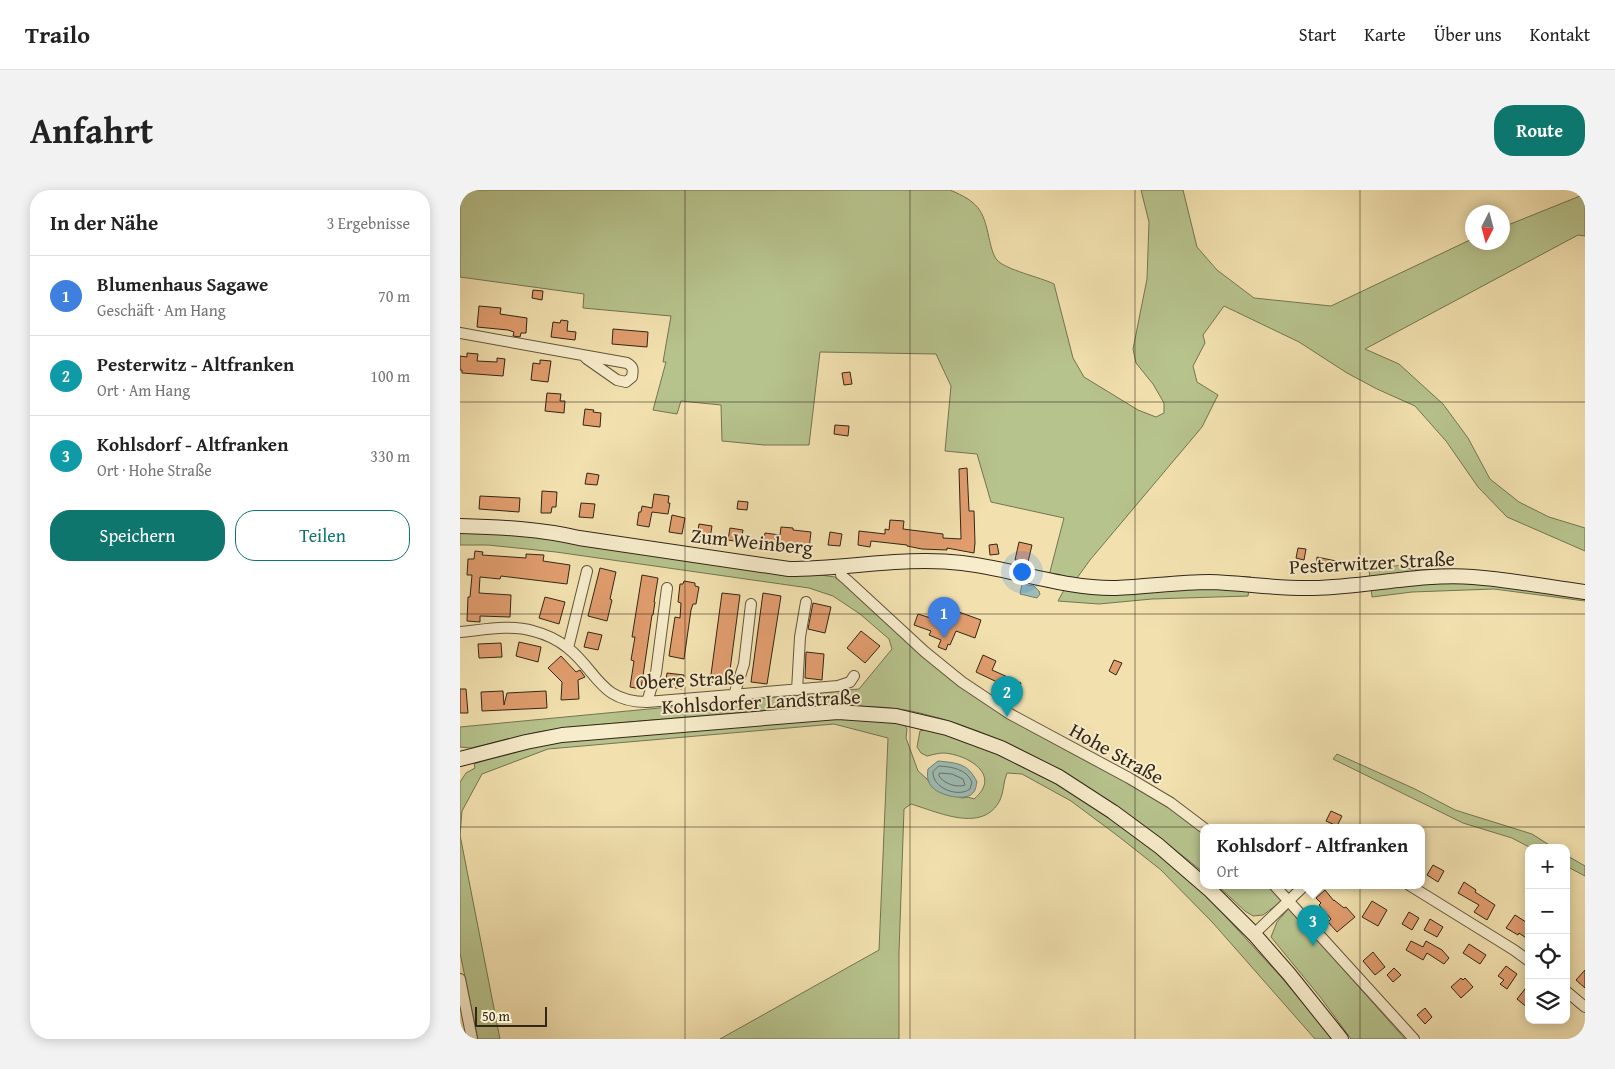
<!DOCTYPE html>
<html lang="de">
<meta charset="utf-8">
<style>
:root{--surface:#fff;--page:#f2f2f2;--text:#222;--muted:#767676;--line:#e0e0e0;--accent:#0f766e}
body{margin:0;font-family:"Gentium Book Plus",serif;background:var(--page);color:var(--text)}
.controls{position:absolute;right:15px;bottom:15px;display:grid;overflow:hidden;border-radius:10px;box-shadow:0 2px 12px #0003}
.controls button{width:45px;height:45px;display:grid;place-items:center;padding:0;border:0;border-bottom:1px solid var(--line);background:var(--surface);color:var(--text);font:25px sans-serif}
.compass{position:absolute;left:1005px;top:15px;width:45px;height:45px;border-radius:50%;background:var(--surface);box-shadow:0 2px 12px #0003;rotate:186deg}
.scale{position:absolute;left:15px;bottom:12px;width:72px;box-sizing:border-box;padding-left:5px;border:2px solid #322617;border-top:0;font-size:14px;line-height:18px;white-space:nowrap;color:#322617;-webkit-text-stroke:4px #f7eccb;paint-order:stroke}
.you{position:absolute;left:561px;top:381px;width:18px;height:18px;margin:-12px;border:4px solid #fff;border-radius:50%;background:#1a73e8;box-shadow:0 0 0 8px #1a73e833}
.badge{display:grid;place-items:center;width:32px;height:32px;border-radius:50%;background:var(--accent);color:#fff;font-size:16px;font-weight:700}
.pin{position:absolute;translate:-50% -41px;filter:drop-shadow(0 1px 2px #0008)}
.pin::after{content:'';position:absolute;top:26px;width:18px;height:15px;background:inherit;clip-path:polygon(0 0,100% 0,50% 100%)}
.popup{position:absolute;left:740px;top:634px;width:225px;height:65px;box-sizing:border-box;display:grid;place-content:center;border-radius:10px;background:var(--surface);filter:drop-shadow(0 1px 4px #0005);font-size:16px;white-space:nowrap;color:var(--muted)}
.popup b{font-size:19px;color:var(--text)}
.popup::after{content:'';position:absolute;left:50%;top:100%;margin-left:-10px;border:10px solid transparent;border-top-color:var(--surface)}
.list{margin:0;padding:0;list-style:none}
h2{display:flex;justify-content:space-between;align-items:center;height:65px;margin:0;padding:0 20px;font-size:21px}
h2 small{font-size:16px;font-weight:400;color:var(--muted)}
.list li{display:grid;grid-template-columns:32px 1fr auto;gap:15px;align-items:center;box-sizing:border-box;height:80px;padding:0 20px;border-top:1px solid var(--line)}
.list b{display:block;font-size:19px;white-space:nowrap}
.list p{margin:0;font-size:16px;white-space:nowrap;color:var(--muted)}
.list em{font-size:16px;font-style:normal;color:var(--muted)}
.actions{display:flex;gap:10px;padding:15px 20px}
.actions a{flex:1;padding:11px 0;border:1px solid var(--accent);border-radius:20px;text-align:center;font-size:18px;color:var(--accent)}
.actions .main{background:var(--accent);color:#fff}
.icon{flex:none;width:28px;height:28px;fill:none;stroke:currentColor;stroke-width:2;stroke-linecap:round;stroke-linejoin:round}
.map{position:relative;flex:none;width:1125px;height:849px;overflow:hidden;border-radius:20px}
header{display:flex;align-items:center;gap:30px;box-sizing:border-box;height:70px;padding:0 25px;background:var(--surface);border-bottom:1px solid var(--line)}
header strong{font-size:24px}
nav{display:flex;gap:28px;margin-inline-start:auto;font-size:18px}
.intro{display:flex;align-items:center;justify-content:space-between;box-sizing:border-box;height:120px;padding:0 30px}
h1{margin:0;font-size:35px}
.button{padding:12px 22px;border-radius:20px;background:var(--accent);color:#fff;font-size:18px;font-weight:700}
main{display:flex;gap:30px;padding:0 30px}
aside{flex:1;background:var(--surface);border-radius:20px;box-shadow:0 2px 12px #0003}
.map>svg:first-child{display:block}
.green{fill:#b7c38d;stroke:#747452}
.water{fill:#9dbcb3;stroke:#728075}
.lines{fill:none;stroke-linecap:round;stroke-linejoin:round}
.shore{stroke:#687165;stroke-width:1}
.building{fill:#e19d6e;stroke:#322617}
.street-casing{stroke:#62553d;stroke-width:12}
.secondary-casing{stroke:#322617;stroke-width:16}
.street{stroke:#f7eccb;stroke-width:10}
.secondary{stroke:#f7eccb;stroke-width:14}
.grid{fill:none;stroke:#322617;stroke-width:1;stroke-opacity:0.55}
.labels{text-anchor:middle;dominant-baseline:central;stroke-width:4;stroke-linejoin:round;paint-order:stroke}
.street-label{font-size:20px;fill:#322617;stroke:#f7eccb}
</style>
<header>
<strong>Trailo</strong>
<nav><a>Start</a><a>Karte</a><a>Über uns</a><a>Kontakt</a></nav>
</header>
<div class="intro"><h1>Anfahrt</h1><a class="button">Route</a></div>
<main>
<aside>
<h2>In der Nähe<small>3 Ergebnisse</small></h2>
<ul class="list">
<li><span class="badge" style="background:#3f7fe0">1</span><div><b>Blumenhaus Sagawe</b><p>Geschäft · Am Hang</p></div><em>70 m</em></li>
<li><span class="badge" style="background:#0f9aa8">2</span><div><b>Pesterwitz - Altfranken</b><p>Ort · Am Hang</p></div><em>100 m</em></li>
<li><span class="badge" style="background:#0f9aa8">3</span><div><b>Kohlsdorf - Altfranken</b><p>Ort · Hohe Straße</p></div><em>330 m</em></li>
</ul>
<div class="actions"><a class="main">Speichern</a><a>Teilen</a></div>
</aside>
<div class="map">
<svg width="1125" height="849" viewBox="0 0 1125 849">
<rect width="100%" height="100%" fill="#f2e1af"/>
<filter id="stains"><feTurbulence type="fractalNoise" baseFrequency=".004" numOctaves="4"/><feColorMatrix values="0 0 0 0 .2 0 0 0 0 .09 0 0 0 0 .02 0 0 0 .5 -.17"/></filter>
<radialGradient id="worn" r=".72"><stop offset=".6" stop-color="#630" stop-opacity="0"/><stop offset="1" stop-color="#630" stop-opacity=".3"/></radialGradient>
<path class="green" d="M0,0h490c28,12 33,19 39,48 2,7 3,16 8,22 9,10 43,17 57,24l19,74 11,19 54,33 18,7 8,-4v-10l-11,-19 -17,-21 -3,-14 14,-70 2,-57 -8,-32h42l14,57 20,23 37,28 77,8 141,-67v3h30l1,-15 82,-33v42l-7,-1 -213,114 34,15 44,40 25,34 22,41 29,23 30,15 36,11v23l-78,-34 -29,-30 -32,-46 -31,-35 -38,-17 -30,-16 -48,-31 -75,-36 -21,29 2,8 -12,23 4,16 21,13 -16,32 -112,133 -13,18c35,8 73,-1 108,-2 22,-1 44,0 66,1l-3,19 -96,3 -53,5 -41,-3 6,-11 -18,-3 18,-69 -73,-16 -14,-48 -32,-3 6,-65 -15,-32 -116,-2 -11,93h-45l-42,-4 -1,-36 -40,-4 -4,13 -24,-4 13,-48h-3l8,-46 -88,-8 1,-14 -124,-17z
M0,341l105,8 270,38 16,10 74,69 202,126 41,24 36,28v39c-84,-69 -176,-134 -284,-160 -33,-8 -68,-7 -102,-7l-247,21 -33,5 -67,16 -11,-1v-20l399,-38 33,-40 -3,-10 -29,-25 -27,-18 -24,-8 -253,-36 -68,-7h-28z
M942,375l11,5 30,-1 45,4 97,13v15l-91,-12 -82,3 -40,5 -3,-27z
M380,528l64,6 3,5 -1,9 12,33 9,8 6,9 29,10 6,-1 6,2c29,-24 -7,-45 -31,-46 -5,0 -11,2 -16,3l-6,-3 -4,-6 3,-16 7,-2 58,18 67,33 53,33 64,49 37,33 20,22 56,61 51,61h-18l-102,-116 -52,-53 -43,-34 -47,-35 -49,-27 -15,-1c-4,9 -3,19 -7,27 -17,34 -62,12 -89,4l-7,5 -5,143v87h-179l159,-89 9,-212 -54,-14 -286,25 -66,25 -20,37 -2,24 40,204h-22l-18,-86v-171l6,-9 9,-5 -1,-4 53,-17 38,-7z
M877,564l78,35 40,21 77,24 22,14h-23l-19,-10 -49,-15 -130,-64z
M1106,665l19,11v10l-19,-10z
M757,695h50l15,16 -19,14 -10,1 -8,-5z
M829,718l116,131h-54l-30,-41 -50,-61 6,-15z"/>
<path class="water" d="M562,394l12,2 5,5 1,3 -3,4 -17,-4z
M478,571c19,2 30,2 39,21 -1,3 -1,8 -4,11 -8,9 -33,2 -40,-5 -6,-6 -6,-12 -5,-19z"/>
<g class="lines">
<path class="shore" d="M479,576c14,1 27,3 33,16l-2,7c-12,9 -38,-1 -37,-17z
M480,583l12,1 11,5 2,6c-8,3 -21,-1 -26,-9z"/>
</g>
<path class="building" d="M73,100l10,1 -1,9 -10,-2z
M19,116l22,2 -1,6 27,4 -1,15h-5l-1,4 -7,-1 1,-4 -6,-2 -31,-3z
M101,130l7,1 -1,10 9,1 -1,8 -24,-3 2,-15 7,1z
M153,139l35,3 -1,15 -35,-3z
M7,163l11,1 -1,7 20,1v-4l8,1 -2,17 -41,-3v-3h-2v-14l7,1z
M80,170l11,1 -3,21 -17,-2 2,-17 7,1z
M390,182l2,12 -8,1 -2,-12z
M87,203l14,1 -1,7h5l-1,12 -19,-2z
M125,219l9,1 -1,2 8,1 -1,14 -17,-2z
M375,235l14,1 -1,10 -14,-2z
M507,278l2,43h5l1,32 -1,10 -27,-5v2l-25,-1 -15,-3v-1l-36,-4 -1,6 -12,-2 1,-14 26,3v-5l4,1 1,-10 14,1 -1,8 40,5v4l18,1 -2,-70z
M127,283l12,2 -2,10 -12,-1z
M82,301l15,1 -1,15h-4l-1,6h-10z
M194,304l15,2 -1,7h2l-2,11 -16,-2 -3,15 -12,-2 2,-13h2l1,-6 10,2z
M20,306l40,2 -1,14 -40,-3z
M278,311l10,1 -1,8 -10,-1z
M121,313l14,1 -2,14 -14,-1z
M212,325l13,3 -3,16 -13,-2z
M239,334l13,2 -2,12 -13,-2z
M321,337l12,1v2l18,2 -2,16 -15,-2v3l-31,-3 2,-13 15,2z
M270,338l13,2 -2,12 -13,-2z
M370,342l12,2 -2,12 -12,-1z
M559,352l13,3 -4,17 -13,-2z
M537,354l2,10 -9,1 -1,-10z
M838,358l8,1 -2,11 -8,-2z
M15,361l8,1 -1,3 44,3v-4l18,1 -1,6 27,4 -3,19 -66,-8 -1,3 -20,-2 -1,16 32,2 -1,22 -30,-1v6l-13,-1 1,-24h2l2,-22h-5l1,-16h6z
M857,367l19,4 -1,9 -19,-2z
M140,378l16,4 -6,27 2,1 -5,21 -19,-5z
M182,385l16,3 -4,24h1l-2,13h-1l-11,74 -11,-2 4,-26 -3,-1 4,-23h-3z
M224,391l11,2v3l4,1 -3,17h-3l-2,6 -7,49 -15,-3 6,-39 5,1 1,-15 -3,-1 2,-18h3z
M262,403l18,2 -12,90 -18,-3z
M303,403l18,3 -14,88 -16,-2z
M85,407l20,5 -6,22 -20,-6z
M353,413l18,4 -6,26 -17,-4z
M485,417l36,13 -6,18 -19,-7 -6,14 -2,-1 -2,6 -8,-3 3,-7 -12,-5 2,-4 -17,-6 4,-11 22,7z
M401,441l19,15 -15,17 -18,-15z
M128,442l14,3 -4,15 -14,-3z
M59,452l22,5 -3,15 -22,-6z
M41,453l1,14 -23,1 -1,-14z
M346,462l18,2 -2,26 -17,-2z
M523,465l13,6 -4,9 29,13 -6,14 -21,-8 3,-7 -21,-10z
M101,466l15,16 4,-2 5,7 -7,3 1,19 -18,1 1,-18 -14,-14z
M654,470l8,3 -6,12 -7,-4z
M207,483l17,2 -2,14 -17,-3z
M0,499h6l2,24h-8z
M43,501l1,14 3,-12 39,-2 1,17 -65,3 -1,-19z
M871,621l11,5 -5,10 -11,-5z
M973,675l11,6 -6,11 -11,-7z
M1004,692l12,8 -1,2 20,13 -8,15 -13,-8 5,-7 -21,-12z
M865,700l9,11v-1l10,8 2,-1 9,10 -18,15 -9,-10 3,-3 -12,-14 2,-2 -5,-5z
M912,711l15,9 -9,16 -16,-9z
M949,722l10,6 -7,12 -10,-6z
M1055,725l14,9v16l-10,-7 -1,2 -12,-7z
M970,729l13,8 -6,10 -13,-7z
M951,751l12,6 3,-6 16,9 7,8 -5,6 -17,-11 -4,7 -17,-10z
M1009,754l17,11 -6,9 -17,-11z
M913,762l12,15 -10,8 -12,-14z
M1046,776l11,8 -10,15 -7,-5 4,-4 -6,-4z
M934,778l7,7 -8,7 -6,-7z
M1125,780v18l-9,-8z
M1001,788l2,2 2,-2 8,9 -12,11 -10,-11z
M1069,794v25l-12,-10z
M965,818l7,9 -7,7 -8,-9z"/>
<g class="lines">
<defs>
<path id="street" d="M0,143l167,30c7,4 6,7 5,14l-6,5 -9,-2 -30,-21 -3,-3
M381,377v8l6,5 78,72 37,30 48,32 119,64 42,25 33,25
M0,442c22,-2 52,-8 73,-1 12,3 25,9 35,17 30,24 32,54 79,54l191,-16 12,-4 4,-6
M108,458l19,-77
M337,500l3,-53 6,-35
M274,505l10,-31 7,-60
M187,512l9,-29 11,-85
M814,695l140,154
M949,695l105,65 15,11
M794,744l51,-49
M0,789l12,60
M1106,801l19,16"/>
<path id="secondary" d="M0,336c40,1 81,3 119,12l210,31c58,0 116,-13 173,-6 52,6 102,26 154,25 31,-1 62,-6 93,-6 35,1 69,7 104,6 54,-1 107,-15 160,-11 38,3 75,10 112,15
M0,569l66,-17 36,-7 276,-23 58,4 51,12 54,20 58,29 54,35 46,34 52,45 43,43 35,40 52,65"/>
</defs>
<use href="#street" class="street-casing"/>
<use href="#secondary" class="secondary-casing"/>
<use href="#street" class="street"/>
<use href="#secondary" class="secondary"/>
</g>
<path class="grid" d="M225,0v849M450,0v849M675,0v849M900,0v849M0,212h1125M0,424h1125M0,637h1125"/>
<g class="labels">
<g class="street-label">
<text transform="translate(292 351) rotate(6)">Zum Weinberg</text>
<text transform="translate(912 372) rotate(-3)">Pesterwitzer Straße</text>
<text transform="translate(230 489) rotate(-3)">Obere Straße</text>
<text transform="translate(301 511) rotate(-3)">Kohlsdorfer Landstraße</text>
<text transform="translate(657 563) rotate(29)">Hohe Straße</text>
</g>
</g>
<rect width="100%" height="100%" filter="url(#stains)"/>
<rect width="100%" height="100%" fill="url(#worn)"/>
</svg>
<div class="controls">
<button>+</button>
<button>−</button>
<button><svg class="icon" aria-label="locate" viewBox="0 0 24 24"><circle cx="12" cy="12" r="6"/><path d="M12 2v4M12 18v4M2 12h4M18 12h4"/></svg></button>
<button><svg class="icon" aria-label="layers" viewBox="0 0 24 24"><path d="M12 4l9 5-9 5-9-5zM3 14l9 5 9-5"/></svg></button>
</div>
<svg class="compass" viewBox="-18 -18 36 36"><path d="M0-13l5 13h-10z" fill="#e53935"/><path d="M0 13l5-13h-10z" fill="#767676"/></svg>
<div class="scale">50 m</div>
<div class="you"></div>
<div class="pin badge" style="left:484px;top:448px;background:#3f7fe0">1</div>
<div class="pin badge" style="left:547px;top:527px;background:#0f9aa8">2</div>
<div class="pin badge" style="left:853px;top:756px;background:#0f9aa8">3</div>
<div class="popup"><b>Kohlsdorf - Altfranken</b>Ort</div>
</div>
</main>
